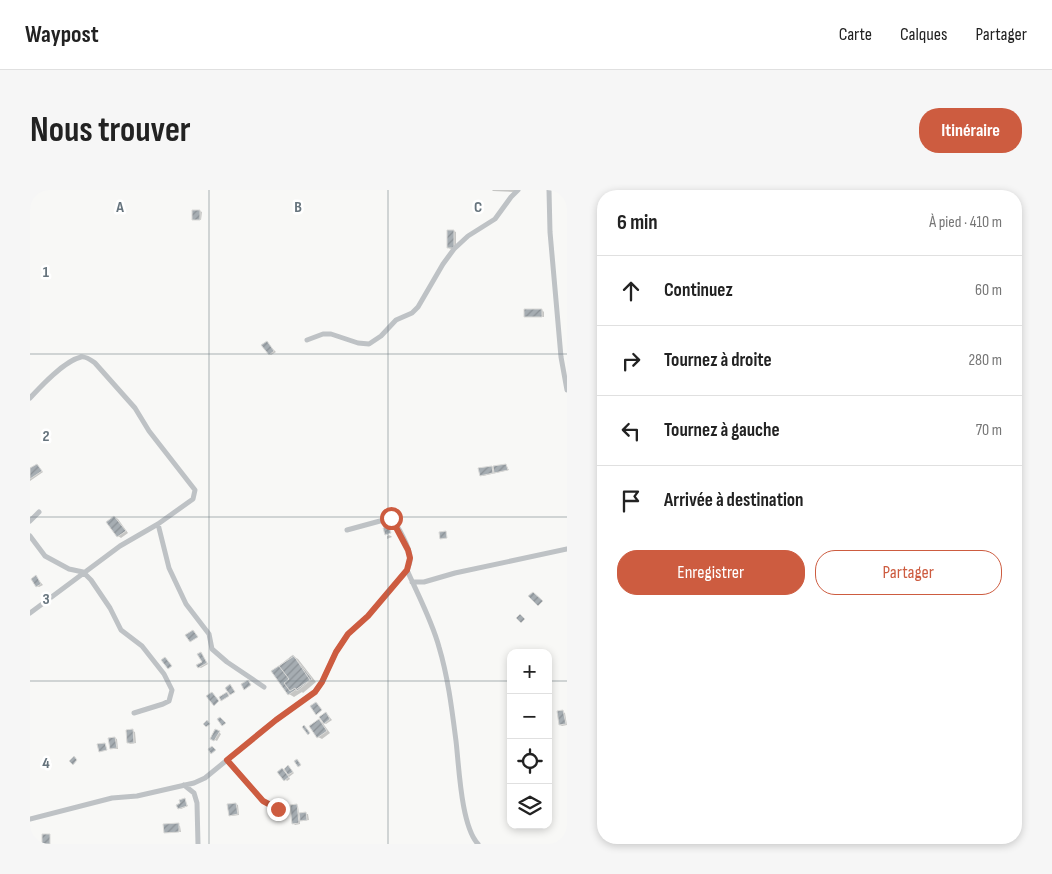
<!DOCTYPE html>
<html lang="fr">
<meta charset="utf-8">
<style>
:root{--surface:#fff;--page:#f6f6f6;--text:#222;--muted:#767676;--line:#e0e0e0;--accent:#cd5c40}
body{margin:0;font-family:"Sofia Sans Condensed",sans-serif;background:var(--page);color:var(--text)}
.controls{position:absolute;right:15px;bottom:15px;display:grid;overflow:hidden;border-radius:10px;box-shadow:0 2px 8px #0003}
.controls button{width:45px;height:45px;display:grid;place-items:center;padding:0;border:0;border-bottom:1px solid var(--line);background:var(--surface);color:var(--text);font:25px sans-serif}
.stop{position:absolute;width:15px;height:15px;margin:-11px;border:4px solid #cd5c40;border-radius:50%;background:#fff}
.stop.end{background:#cd5c40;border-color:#fff;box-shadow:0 1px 5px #0008}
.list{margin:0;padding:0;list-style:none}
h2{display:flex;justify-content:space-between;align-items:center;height:65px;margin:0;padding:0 20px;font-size:21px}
h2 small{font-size:16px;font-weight:400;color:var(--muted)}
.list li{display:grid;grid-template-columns:32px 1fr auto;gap:15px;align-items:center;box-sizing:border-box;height:70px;padding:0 20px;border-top:1px solid var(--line)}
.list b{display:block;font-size:19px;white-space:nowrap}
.list em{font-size:16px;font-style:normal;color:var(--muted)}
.actions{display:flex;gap:10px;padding:15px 20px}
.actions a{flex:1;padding:11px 0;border:1px solid var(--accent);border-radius:20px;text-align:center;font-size:18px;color:var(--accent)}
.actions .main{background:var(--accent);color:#fff}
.icon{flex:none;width:28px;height:28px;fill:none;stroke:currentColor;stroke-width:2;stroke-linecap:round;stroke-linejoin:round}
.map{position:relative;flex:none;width:537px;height:654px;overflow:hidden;border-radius:20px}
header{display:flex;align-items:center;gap:30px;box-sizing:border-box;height:70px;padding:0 25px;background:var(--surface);border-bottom:1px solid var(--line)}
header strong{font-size:24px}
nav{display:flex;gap:28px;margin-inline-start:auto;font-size:18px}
.intro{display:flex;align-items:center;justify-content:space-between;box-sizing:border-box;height:120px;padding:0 30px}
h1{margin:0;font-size:35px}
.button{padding:12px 22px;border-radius:20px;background:var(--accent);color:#fff;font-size:18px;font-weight:700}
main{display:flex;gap:30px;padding:0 30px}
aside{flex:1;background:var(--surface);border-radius:20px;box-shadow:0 2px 8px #0003}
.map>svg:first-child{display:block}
.shadow{fill:#0003}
.building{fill:url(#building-hatch);stroke:#dadad8}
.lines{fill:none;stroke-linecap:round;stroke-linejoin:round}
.street{stroke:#bec2c5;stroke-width:5}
.route{stroke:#cd5c40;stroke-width:6}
.grid{fill:none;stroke:#66747d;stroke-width:1;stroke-opacity:0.55}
.grid-label{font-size:16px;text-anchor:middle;font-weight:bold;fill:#66747d;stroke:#fff;stroke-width:5;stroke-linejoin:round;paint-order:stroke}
</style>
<header>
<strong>Waypost</strong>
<nav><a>Carte</a><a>Calques</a><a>Partager</a></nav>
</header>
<div class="intro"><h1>Nous trouver</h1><a class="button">Itinéraire</a></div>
<main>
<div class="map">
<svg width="537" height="654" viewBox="0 0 537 654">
<defs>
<pattern id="building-hatch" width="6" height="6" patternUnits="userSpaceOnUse" patternTransform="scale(1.25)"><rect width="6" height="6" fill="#a6adb2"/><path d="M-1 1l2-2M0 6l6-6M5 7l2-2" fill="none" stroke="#8b9196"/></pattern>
</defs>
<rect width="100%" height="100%" fill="#f8f8f6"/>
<path class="shadow" d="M462,0h24v2l-23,-1z
M170,21l2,1 -1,8 -7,-1z
M424,41l2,1v17h-6l-2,-2z
M512,120l2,2v5l-19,-1z
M237,153l9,9 -5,3 -2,-1z
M7,275l6,7 -13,9v-12z
M476,275l3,5 -26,6 -2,-1 -1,-6z
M85,327l3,2 10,14 -7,5 -3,-2z
M356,344l5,2 1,1 -5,2v-3h2z
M6,387l7,8 -4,2 -2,-1z
M171,464l7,10 -7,4 -2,-1 4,-5z
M263,466l5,3 18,23 -13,11 -1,-1 -8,5 -5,-3 -16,-23z
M533,522l2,1 2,12 -5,1 -2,-1z
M298,525l4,5 -6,4 -2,-1z
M289,530l3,2 8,11 -8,6 -4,-2 -8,-11z
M186,540l5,4 -4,7 -6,-3z
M103,541l2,1 1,11 -6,1 -2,-2z
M85,548l2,1 1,10h-5l-2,-1z
M258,577l6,6 -5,4 1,2 -3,2 -8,-9z
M154,609l4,7 -7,3 -2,-1z
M206,614l2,1 1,10 -7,1 -2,-1z
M266,615l2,1 1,8h9l1,6 -6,1 -3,-2v5l-5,1 -2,-2z
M148,635l2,1 1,6h-16z"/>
<path class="building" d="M162,20h8v10h-8z
M417,40h7v18h-7z
M494,119h18v8h-18z
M237,151l7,10 -5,4 -8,-10z
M7,274l5,7 -12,8v-11z
M476,274l2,6 -14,3 -1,-7z
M462,276l1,7 -13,3 -2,-8z
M84,326l12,15 -9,6 -11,-15z
M359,336l2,7 -6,2 -2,-7z
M416,341l1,7 -7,1 -1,-7z
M6,385l5,9 -5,3 -5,-8z
M503,402l10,9 -5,5 -10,-10z
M490,424l5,5 -4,4 -5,-5z
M163,440l5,7 -8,5 -5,-7z
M171,462l6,11 -9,5 -2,-3 6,-3 -5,-8z
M263,465l19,24 -15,12 -2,-3 -5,3 -6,-8 5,-4 -10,-13z
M264,466l16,24 -22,15 -17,-24z
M135,467l7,9 -4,3 -7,-9z
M218,490l3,5 -7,5 -3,-6z
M200,494l5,8 -5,3 -5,-7z
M182,502l7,9 -5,5 -8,-10z
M197,502l2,4 -8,5 -2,-4z
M286,512l6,8 -6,5 -6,-9z
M533,520l3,14 -7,1 -2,-14z
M296,522l4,7 -6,5 -5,-7z
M190,527l6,6 -4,3 -5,-7z
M289,529l8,12 -10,7 -8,-12z
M177,530l3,4 -4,3 -3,-3z
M274,535l6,8 -2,2 -6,-8z
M103,539l1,14h-7l-1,-13z
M185,539l5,2 -6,10 -4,-2z
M85,547l2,11 -7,1 -2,-11z
M75,553l2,7 -8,2 -2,-8z
M182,556l4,4 -5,4 -3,-5z
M44,566l3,4 -4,5 -4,-4z
M267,569l4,6 -3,2 -4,-6z
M258,575l5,7 -5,3 -4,-6z
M252,578l7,9 -5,4 -7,-9z
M155,608l2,8 -9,3 -2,-4 4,-2 -1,-3z
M206,613l2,11 -9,2 -2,-12z
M267,614l2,19 -7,1 -2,-19z
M276,622l1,8 -7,1 -1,-8z
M149,633v9l-15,1 -1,-9z
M12,644h8v10h-8z"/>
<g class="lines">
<path class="street" d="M519,0l1,42 11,125 6,33
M277,150l16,-6h8l27,9 11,1 12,-8 15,-16 16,-7 6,-6 25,-43 11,-15 14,-13 27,-17 16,-22 7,-7
M0,208c11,-12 34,-37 51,-41 5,-1 10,3 14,6l40,45 14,23 46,59 -2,9 -35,25 -38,22 -90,67
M0,331l9,-9
M128,334l11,44 17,36 23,30 3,15 15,13 37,25
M0,346l15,20 24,13 14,3 8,8 19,28 11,22 21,16 22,28 8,16 -3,11 -6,3 -29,9
M377,380c11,25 25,51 32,77 9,30 13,63 17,94 3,25 5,85 22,103
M382,392h12l31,-9 112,-24
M197,570l36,41 15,8 8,1
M154,595l10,8 3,10 1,41
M0,629l82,-21 25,-2 57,-13 11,-5 71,-58 39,-28 7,-10 14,-30 12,-18 20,-18 39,-46c1,-3 4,-8 3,-12 0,-11 -12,-32 -19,-40l-44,12"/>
</g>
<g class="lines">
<path class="route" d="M248,619l-15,-8 -36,-41 49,-40 39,-28 7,-10 14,-30 12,-18 20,-18 39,-46 3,-12 -2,-8 -17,-32"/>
</g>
<path class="grid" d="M179,0v654M358,0v654M0,164h537M0,327h537M0,491h481M518,491h19"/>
<g class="grid-label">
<text x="90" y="22">A</text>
<text x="268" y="22">B</text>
<text x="448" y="22">C</text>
<text x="16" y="87">1</text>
<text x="16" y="251">2</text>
<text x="16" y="414">3</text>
<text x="16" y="578">4</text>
</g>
</svg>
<div class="controls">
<button>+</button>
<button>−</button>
<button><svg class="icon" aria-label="locate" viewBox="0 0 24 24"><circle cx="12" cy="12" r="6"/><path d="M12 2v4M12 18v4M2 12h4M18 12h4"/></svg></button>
<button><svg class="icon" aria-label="layers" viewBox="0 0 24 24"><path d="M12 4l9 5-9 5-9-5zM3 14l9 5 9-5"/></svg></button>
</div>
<div class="stop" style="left:361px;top:328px"></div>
<div class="stop end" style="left:248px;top:619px"></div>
</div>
<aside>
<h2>6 min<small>À pied · 410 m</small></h2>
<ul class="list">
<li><svg class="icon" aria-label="ahead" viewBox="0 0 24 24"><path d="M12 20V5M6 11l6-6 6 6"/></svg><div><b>Continuez</b></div><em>60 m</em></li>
<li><svg class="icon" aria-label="right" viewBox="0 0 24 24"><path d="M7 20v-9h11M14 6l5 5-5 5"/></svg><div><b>Tournez à droite</b></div><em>280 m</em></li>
<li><svg class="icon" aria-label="left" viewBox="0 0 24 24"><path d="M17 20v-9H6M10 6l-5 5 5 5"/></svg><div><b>Tournez à gauche</b></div><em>70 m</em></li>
<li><svg class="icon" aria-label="arrive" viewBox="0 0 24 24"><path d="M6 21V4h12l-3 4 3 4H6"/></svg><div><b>Arrivée à destination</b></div></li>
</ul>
<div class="actions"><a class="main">Enregistrer</a><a>Partager</a></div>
</aside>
</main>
